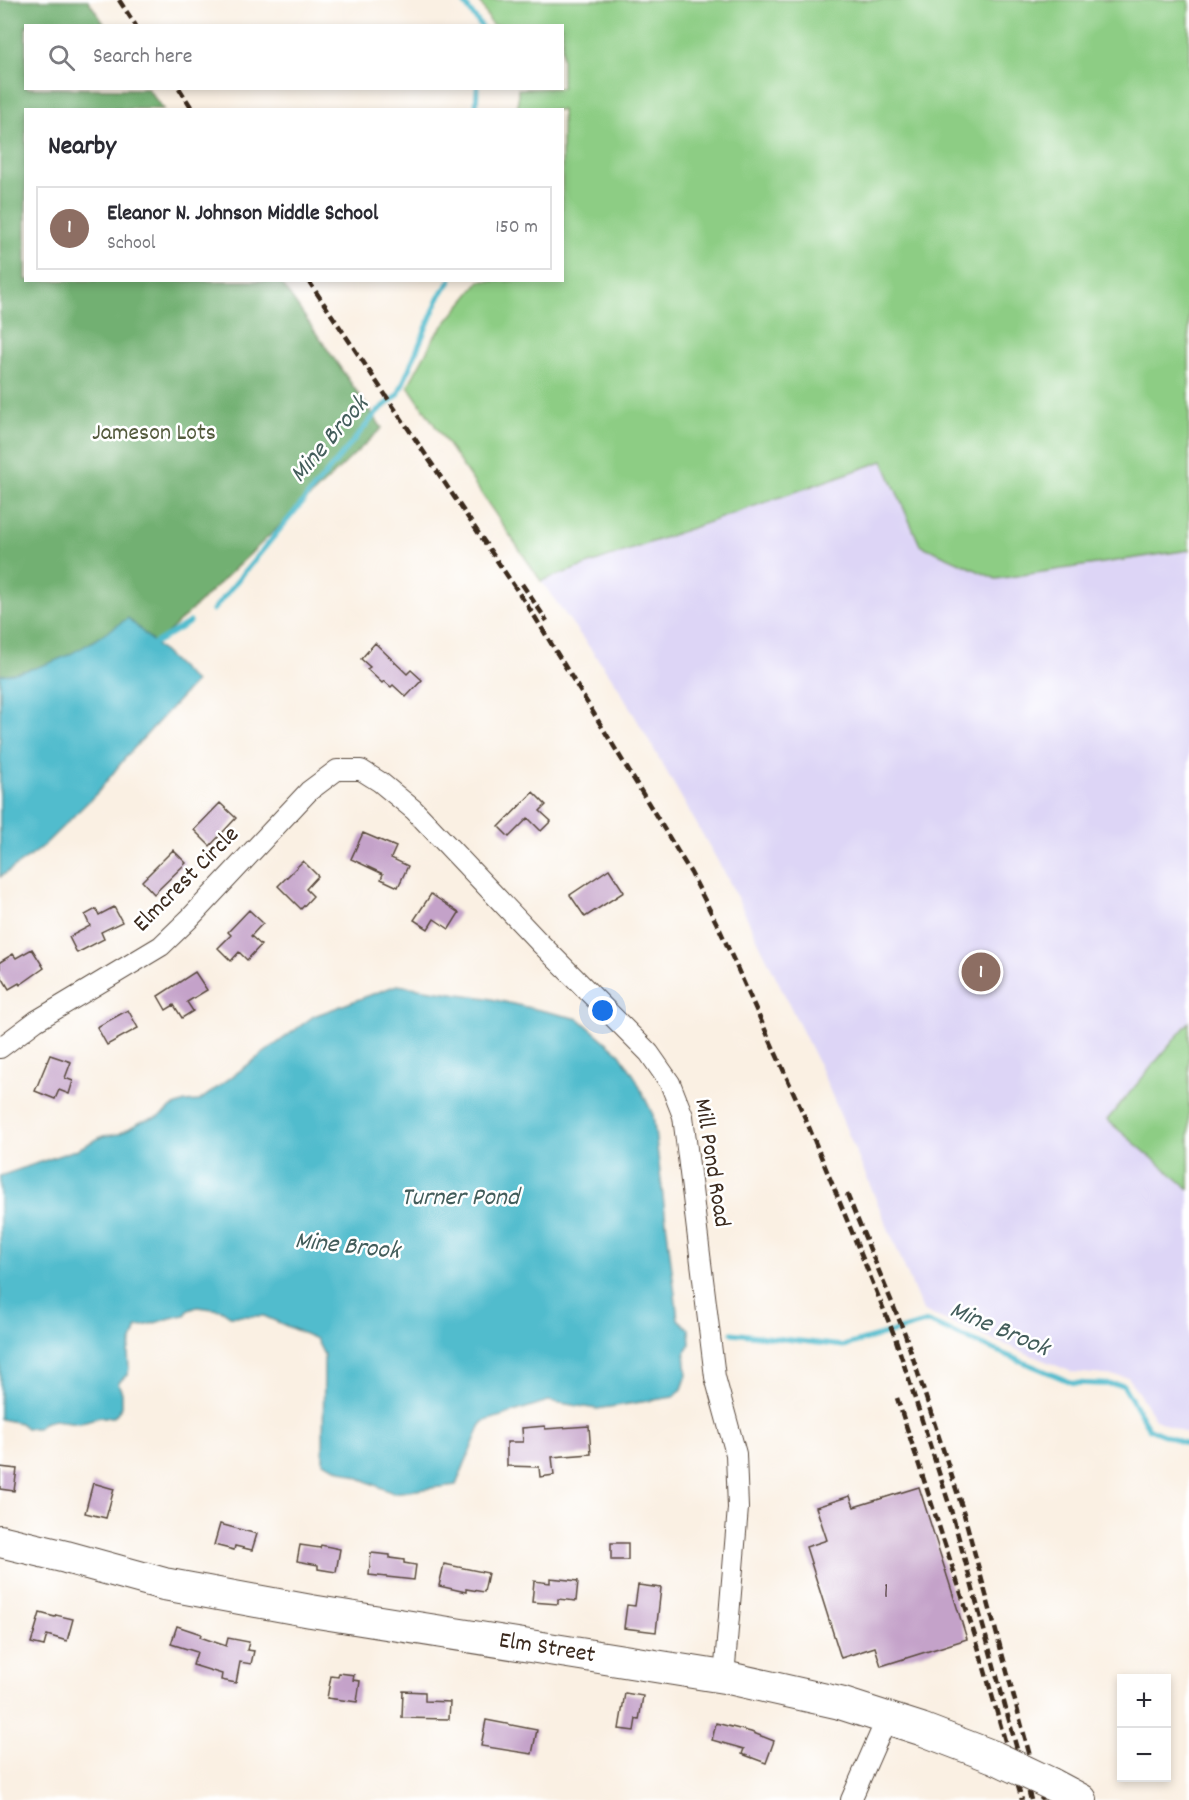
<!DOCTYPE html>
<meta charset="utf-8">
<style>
:root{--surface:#fff;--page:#f7f7f7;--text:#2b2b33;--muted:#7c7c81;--line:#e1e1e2;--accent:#c8321e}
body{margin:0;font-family:Dekko,sans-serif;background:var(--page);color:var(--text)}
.controls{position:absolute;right:18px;bottom:18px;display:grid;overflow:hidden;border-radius:0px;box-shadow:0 3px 9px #0003}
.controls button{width:54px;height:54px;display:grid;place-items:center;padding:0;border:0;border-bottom:2px solid var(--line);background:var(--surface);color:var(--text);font:30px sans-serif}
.you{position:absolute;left:603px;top:1011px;width:21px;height:21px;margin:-15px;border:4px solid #fff;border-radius:50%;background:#1a73e8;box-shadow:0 0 0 9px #1a73e833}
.badge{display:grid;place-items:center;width:39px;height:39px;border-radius:50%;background:var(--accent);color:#fff;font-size:20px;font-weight:700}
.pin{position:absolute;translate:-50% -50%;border:3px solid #fff;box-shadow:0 2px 6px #0006}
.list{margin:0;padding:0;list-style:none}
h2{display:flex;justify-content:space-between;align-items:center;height:78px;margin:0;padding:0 24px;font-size:26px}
h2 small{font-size:20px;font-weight:400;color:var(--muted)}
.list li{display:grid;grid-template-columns:39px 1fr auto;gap:18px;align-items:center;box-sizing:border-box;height:84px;margin:0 12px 12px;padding:0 12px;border:2px solid var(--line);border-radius:0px}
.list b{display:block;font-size:22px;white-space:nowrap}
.list p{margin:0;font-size:20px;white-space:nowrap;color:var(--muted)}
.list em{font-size:20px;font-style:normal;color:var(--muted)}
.icon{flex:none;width:33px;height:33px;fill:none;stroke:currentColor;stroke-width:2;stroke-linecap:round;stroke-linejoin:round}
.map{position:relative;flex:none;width:1189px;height:1800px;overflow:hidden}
.search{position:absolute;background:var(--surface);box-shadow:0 3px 9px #0003;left:24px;top:24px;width:540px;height:66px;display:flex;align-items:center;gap:15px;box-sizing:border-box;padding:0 21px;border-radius:0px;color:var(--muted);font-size:22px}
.panel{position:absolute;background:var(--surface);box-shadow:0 3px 9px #0003;left:24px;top:108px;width:540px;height:174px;border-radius:0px}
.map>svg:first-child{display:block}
.built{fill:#ddd5f6}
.green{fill:#8dcd84;stroke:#647c51;stroke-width:1.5}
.forest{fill:#72b072;stroke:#566d48;stroke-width:1.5}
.water{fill:#51bccd;stroke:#467376;stroke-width:1.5}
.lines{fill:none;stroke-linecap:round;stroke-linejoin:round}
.stream{stroke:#51bccd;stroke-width:5}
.building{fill:#c4a2c9}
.street-casing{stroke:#58483c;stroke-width:22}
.primary-casing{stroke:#58483c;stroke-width:34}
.street{stroke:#fff;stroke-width:20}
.primary{stroke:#fff;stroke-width:32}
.rail{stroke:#3b2a1e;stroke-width:4.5;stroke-dasharray:9 4.5;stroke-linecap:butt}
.primary-bridge-casing{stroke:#58483c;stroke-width:34;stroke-linecap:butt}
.primary-bridge{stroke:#fff;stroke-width:32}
.labels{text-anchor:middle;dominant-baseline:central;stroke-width:5;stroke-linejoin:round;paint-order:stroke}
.number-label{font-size:21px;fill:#5d4849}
.park-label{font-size:24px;fill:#545b3d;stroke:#fff}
.street-label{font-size:24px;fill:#3b2a1e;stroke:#fff}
.water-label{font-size:26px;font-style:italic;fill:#435d5b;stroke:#fff}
</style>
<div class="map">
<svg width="1189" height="1800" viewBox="0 0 1189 1800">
<rect width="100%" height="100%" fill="#fff"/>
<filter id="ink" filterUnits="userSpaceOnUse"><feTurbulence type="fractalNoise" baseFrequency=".0167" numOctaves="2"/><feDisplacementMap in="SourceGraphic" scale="12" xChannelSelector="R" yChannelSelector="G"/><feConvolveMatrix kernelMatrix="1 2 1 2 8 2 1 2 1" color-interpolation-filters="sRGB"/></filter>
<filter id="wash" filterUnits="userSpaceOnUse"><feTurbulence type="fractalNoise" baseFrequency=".008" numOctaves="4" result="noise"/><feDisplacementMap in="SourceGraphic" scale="24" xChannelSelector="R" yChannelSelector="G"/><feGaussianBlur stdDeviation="1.35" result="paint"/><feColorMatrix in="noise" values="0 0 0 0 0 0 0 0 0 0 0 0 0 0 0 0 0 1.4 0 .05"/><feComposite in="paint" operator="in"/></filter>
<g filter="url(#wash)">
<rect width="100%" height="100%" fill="#faf0e3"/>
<path class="built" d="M883,461l37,84 76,34 193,-29v885l-33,-15 -28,-43 -56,-5 -149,-61 -103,-244 -93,-190 -110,-192 -76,-104z"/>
<path class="green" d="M479,0h710v550l-193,29 -76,-34 -37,-84 -342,120 -133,-195 27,-50 45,-55 82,-1v-170l-44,-1v-20l44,-1v-62l-70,-1z
M1189,1022v167l-82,-69z"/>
<path class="forest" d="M0,0h88l17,25 -79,1v62l122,1 15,20 -137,1v170l254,1 102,147 -382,365z"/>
<path class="water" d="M128,618l67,64 -70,76 -27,34 -59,58 -39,27v-202c52,-6 86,-28 128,-57z
M397,985l90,13 92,21 41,35 15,23 18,38 25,204 11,10 1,15 -5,9 2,22 -5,14 -9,8 -76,12 -49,-8 -66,21 -26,63 -63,8 -70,-31 1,-107 -8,-16 -52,-23h-34l-9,-6 -24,-3 -8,3 -4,5c-17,2 -31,10 -48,12l-9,25 1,17 -2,6 -9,8 4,10v14l-8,10h-15l-20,6 -25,-3 -11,3 -6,5h-11l-6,-5 -20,-4v-243l78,-27 25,-13 16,-2 22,-12 19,-6 12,-9 13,-5 14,-1 115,-85z"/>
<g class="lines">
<path class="stream" d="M462,0l19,26
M476,110l1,-22
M213,610l165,-199 20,-16 42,-100 11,-15
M150,646l40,-24
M732,1333l111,13 85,-24 145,61 50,2 26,44 40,16"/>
</g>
<g id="blocks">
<path class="building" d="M375,643l32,31 4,-4 11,10 -16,17 -13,-12 -2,2 -7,-6 -2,2 -15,-14 3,-2 -9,-8z
M533,792l13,13 -6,6 11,10 -10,10 -13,-13 -19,19 -10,-10z
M220,803l16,15 -26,28 -16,-16z
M363,833l33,14 -5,11 17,8 -10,21 -17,-8 2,-5 -32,-15z
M173,850l13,13 -32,31 -12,-13z
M303,861l15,15 -12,13 7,7 -12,13 -23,-23z
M609,869l15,23 -39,25 -15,-22z
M431,894l28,19 -10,16 -15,-10 -6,10 -14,-9z
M114,907l8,15 -21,10 3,7 -27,14 -8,-16 21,-11 -5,-11 11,-6 3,6z
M249,910l14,13 -12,13 10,9 -14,15 -8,-8 -8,9 -13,-13 13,-13 -3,-3z
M32,949l12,19 -24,17 -1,-2 -10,6 -9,-15v-12l13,-8 3,4z
M195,972l12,18 -20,12 6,9 -11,7 -8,-13 -8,5 -8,-14z
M128,1010l10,18 -31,17 -10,-18z
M50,1055l21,7 -6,16 8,3 -4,13 -10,-4 -4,9 -20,-8z
M545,1426v3l44,-3 2,28 -39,3 2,18 -14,2 -1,-10 -32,-1v-24h16l-1,-14z
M0,1467l17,2 -3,22 -14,-2z
M93,1483l21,6 -8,29 -21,-5z
M919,1487l48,152 -86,27 -6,-19 -34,11 -35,-111 21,-7 -11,-33 34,-11 4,11z
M220,1524l37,10 -5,16 -17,-4 -1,4 -20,-5z
M611,1543h17v17h-17z
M300,1545l20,3 1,-3 19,4 -4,23 -18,-3v-4l-21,-4z
M371,1553l19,2v3l14,2v3l12,2 -2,15 -45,-5z
M444,1564l44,9 -4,19 -18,-3v3l-27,-6z
M550,1578l28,3 -2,20 -18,-2v5l-26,-2 2,-21 16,2z
M638,1585l23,3 -5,44 -32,-4 3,-23 8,1z
M40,1613l15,4 1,-2 17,4 -6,22 -20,-6 -3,11 -13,-3z
M177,1626l24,8 -1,3 26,9 2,-8 21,4 -2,8 7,1 -3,13 -11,-2 -4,21 -15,-3 1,-6 -29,-9 4,-13 -26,-8z
M339,1673l15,2 -1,5 7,1 -3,21 -30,-4 4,-22 7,1z
M403,1691l22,1v9l25,1 -1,17 -47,-1z
M625,1693l18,3 -4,24 -3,-1 -2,12 -15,-2z
M486,1720l51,10 -5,24 -51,-8z
M716,1723l35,9 23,9 -8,22 -24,-9 2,-5 -32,-9z"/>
</g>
</g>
<g filter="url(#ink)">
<use href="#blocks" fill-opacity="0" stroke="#58483c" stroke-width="1.5"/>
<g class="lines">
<defs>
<path id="street" d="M0,1048l36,-27 125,-75 28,-27 120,-128 28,-21h24l19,12 34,28 124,131 111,112 21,30 13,33 32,261 21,77 2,54 -14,169
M851,1800l36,-82"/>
<g id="primary">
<path id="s1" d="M0,1541l66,16 98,27 147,27 413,66 116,26 81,26 73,28"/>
<path d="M1051,1784l30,16"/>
</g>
</defs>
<use href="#street" class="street-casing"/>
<use href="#primary" class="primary-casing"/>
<use href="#street" class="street"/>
<use href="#primary" class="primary"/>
<path class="rail" d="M119,0l17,26
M179,88l14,22
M308,280l227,337 156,256 29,57 86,190 89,217 56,173 80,290
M522,584l25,37
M847,1194l58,140 57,173 80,293
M897,1398l78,238 47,164"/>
<defs>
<path id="primary-bridge" d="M994,1757l57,27"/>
</defs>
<use href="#primary-bridge" class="primary-bridge-casing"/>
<use href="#primary-bridge" class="primary-bridge"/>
</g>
</g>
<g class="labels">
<g class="number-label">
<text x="886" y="1593">1</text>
</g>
<g class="park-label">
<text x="154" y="434">Jameson Lots</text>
</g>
<g class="street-label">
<text transform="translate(187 880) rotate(-45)">Elmcrest Circle</text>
<text transform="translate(711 1163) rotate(81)">Mill Pond Road</text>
<text stroke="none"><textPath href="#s1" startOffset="558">Elm Street</textPath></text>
</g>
<g class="water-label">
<text transform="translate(330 440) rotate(-49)">Mine Brook</text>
<text x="460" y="1198">Turner Pond</text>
<text transform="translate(347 1247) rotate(6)">Mine Brook</text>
<text transform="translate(999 1330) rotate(23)">Mine Brook</text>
</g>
</g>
</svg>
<div class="controls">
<button>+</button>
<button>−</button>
</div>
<div class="you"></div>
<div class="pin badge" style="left:981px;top:972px;background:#8d6e63">1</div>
<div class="search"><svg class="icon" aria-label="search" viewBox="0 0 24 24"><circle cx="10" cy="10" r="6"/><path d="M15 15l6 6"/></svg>Search here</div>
<section class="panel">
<h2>Nearby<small></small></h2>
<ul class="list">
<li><span class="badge" style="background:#8d6e63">1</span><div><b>Eleanor N. Johnson Middle School</b><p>School</p></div><em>150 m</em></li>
</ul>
</section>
</div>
